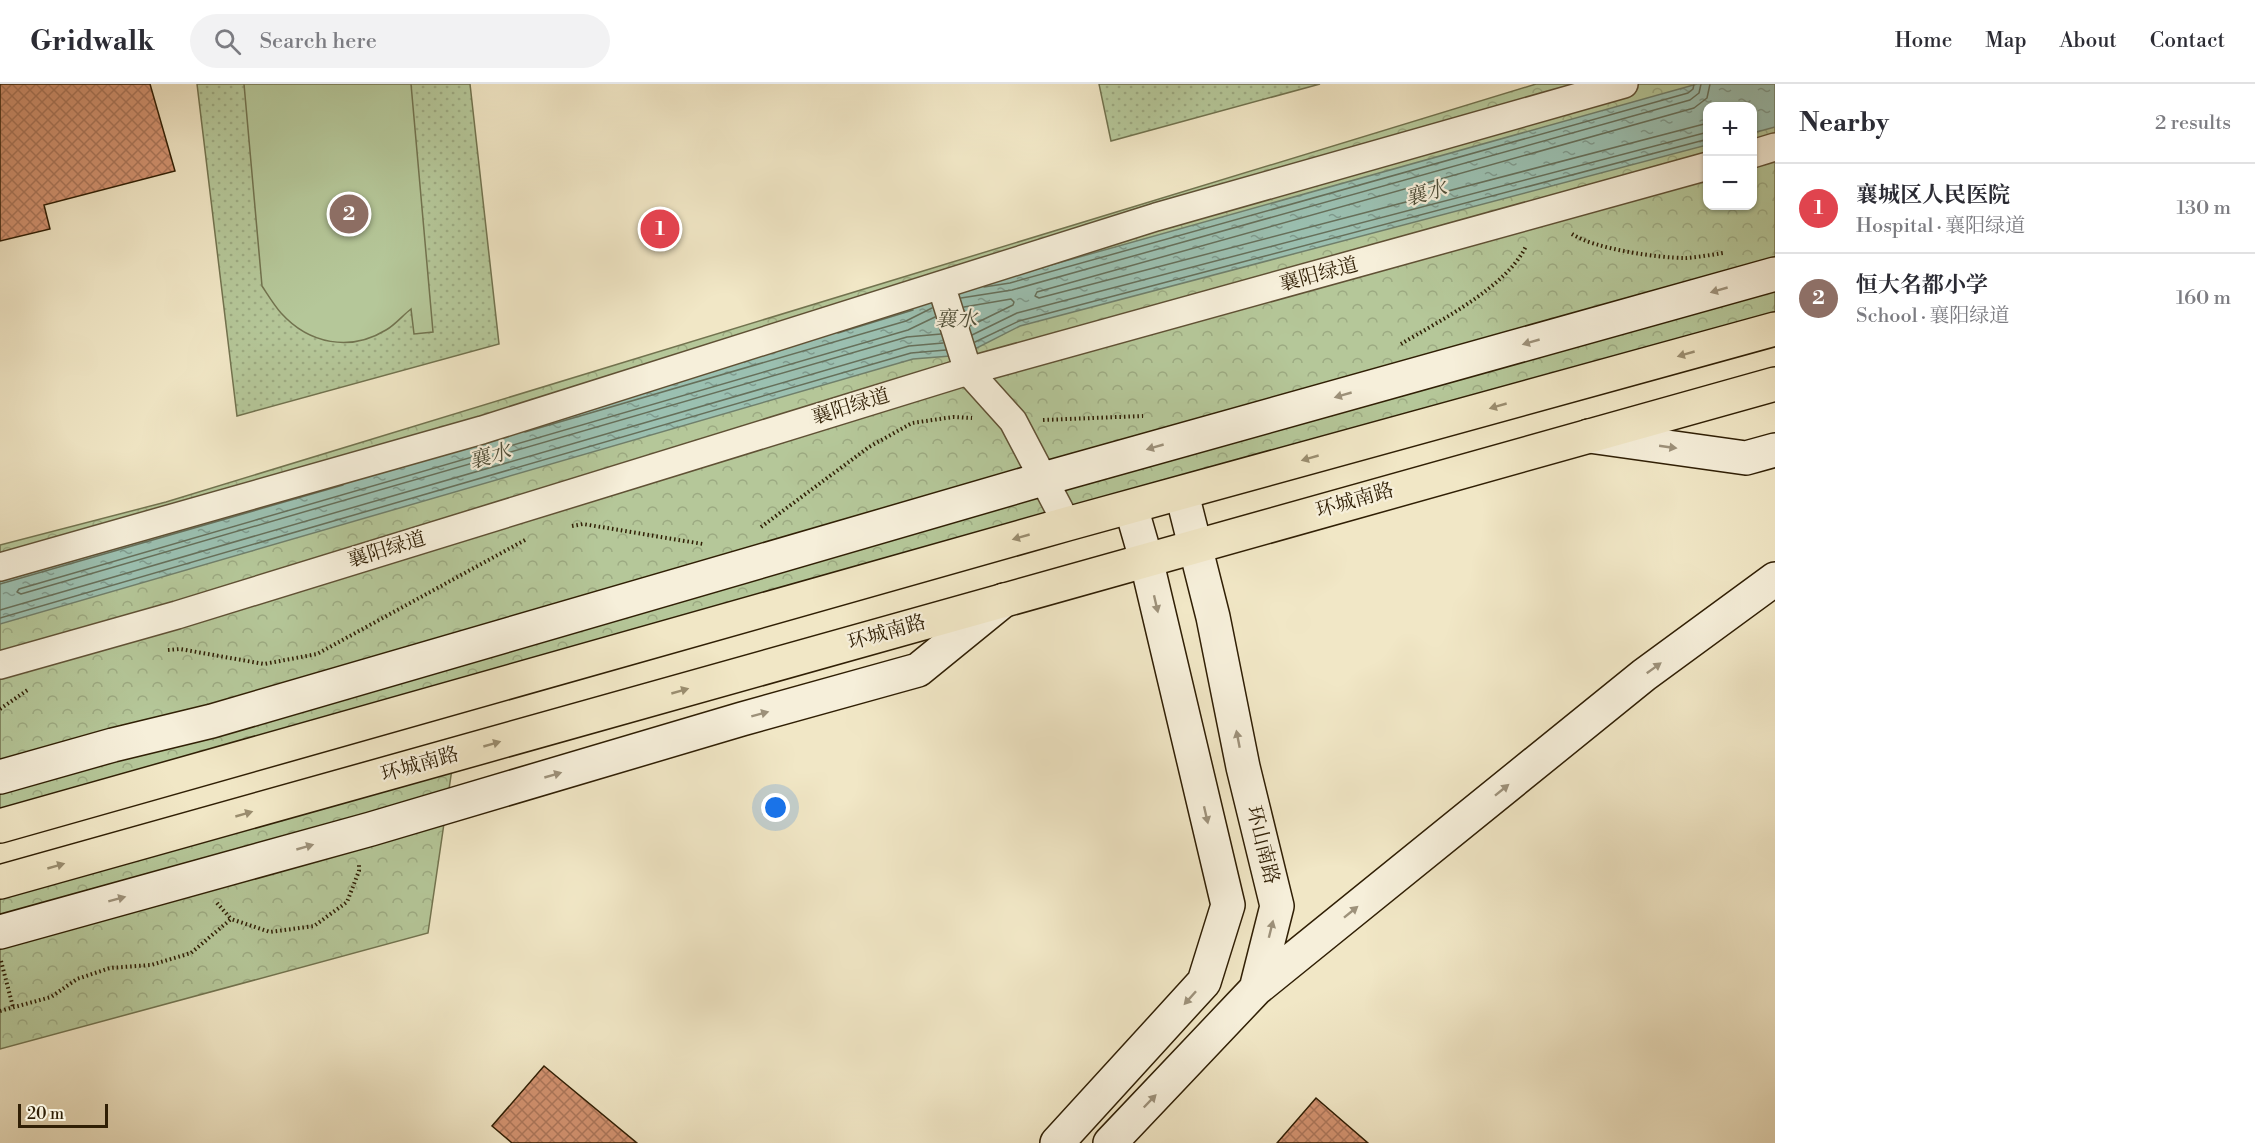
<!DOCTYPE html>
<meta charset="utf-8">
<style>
:root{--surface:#fff;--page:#f2f2f3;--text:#2b2b33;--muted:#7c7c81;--line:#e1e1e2;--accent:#8f2418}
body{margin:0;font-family:"Libre Bodoni","Noto Serif SC",serif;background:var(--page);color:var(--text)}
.controls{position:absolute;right:18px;top:18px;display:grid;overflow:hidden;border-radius:12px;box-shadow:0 2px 4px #0004}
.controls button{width:54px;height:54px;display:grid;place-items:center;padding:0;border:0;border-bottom:2px solid var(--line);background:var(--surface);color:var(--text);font:30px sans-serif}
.scale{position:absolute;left:18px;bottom:15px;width:90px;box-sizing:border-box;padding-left:6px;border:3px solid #301f05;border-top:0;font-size:16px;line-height:21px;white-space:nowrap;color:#301f05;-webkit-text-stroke:4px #f6efda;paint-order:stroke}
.you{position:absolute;left:776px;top:724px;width:21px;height:21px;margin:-15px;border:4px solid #fff;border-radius:50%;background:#1a73e8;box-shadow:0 0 0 9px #1a73e833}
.badge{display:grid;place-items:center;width:39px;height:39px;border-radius:50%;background:var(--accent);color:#fff;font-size:20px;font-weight:700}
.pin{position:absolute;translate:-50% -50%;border:3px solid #fff;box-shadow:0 2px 6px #0006}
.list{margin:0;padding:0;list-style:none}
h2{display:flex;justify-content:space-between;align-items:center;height:78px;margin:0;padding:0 24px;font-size:26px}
h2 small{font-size:20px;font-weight:400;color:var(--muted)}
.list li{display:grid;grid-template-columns:39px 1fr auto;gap:18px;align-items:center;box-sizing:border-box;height:90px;padding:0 24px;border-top:2px solid var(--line)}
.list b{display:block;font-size:22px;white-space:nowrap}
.list p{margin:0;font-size:20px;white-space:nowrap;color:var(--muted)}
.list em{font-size:20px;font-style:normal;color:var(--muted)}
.icon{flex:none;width:33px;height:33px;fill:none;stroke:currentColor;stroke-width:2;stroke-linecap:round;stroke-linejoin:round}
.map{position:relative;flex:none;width:1775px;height:1059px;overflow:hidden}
header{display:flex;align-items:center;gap:36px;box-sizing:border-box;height:84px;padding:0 30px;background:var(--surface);border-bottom:2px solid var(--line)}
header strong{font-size:28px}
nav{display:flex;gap:33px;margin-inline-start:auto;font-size:21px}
.search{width:420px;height:54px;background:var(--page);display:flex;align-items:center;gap:15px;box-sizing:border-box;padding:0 21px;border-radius:33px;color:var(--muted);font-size:22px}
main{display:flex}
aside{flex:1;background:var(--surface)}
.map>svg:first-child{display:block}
.grass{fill:url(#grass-dots);stroke:#72734f;stroke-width:1.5}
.park{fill:url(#park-crowns);stroke:#72734f;stroke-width:1.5;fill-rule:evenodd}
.pitch{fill:#b5c799;stroke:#72734f;stroke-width:1.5}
.water{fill:url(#water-ripples);stroke:#70806c;stroke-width:1.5}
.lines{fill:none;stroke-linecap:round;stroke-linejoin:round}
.shore{stroke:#66705b;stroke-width:1.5}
.building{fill:url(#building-cross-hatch);stroke:#301f05;stroke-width:1.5}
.street-casing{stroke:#605135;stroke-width:30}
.secondary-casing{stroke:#301f05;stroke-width:36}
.highway-casing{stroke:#301f05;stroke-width:36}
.path{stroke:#301f05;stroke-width:4;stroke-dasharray:1.5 3;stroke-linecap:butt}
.street{stroke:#f6efda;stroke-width:27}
.secondary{stroke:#f6efda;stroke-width:33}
.highway{stroke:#f1e7c6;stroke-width:33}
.oneway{fill:#9d917a}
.oneway2{fill:#9a8d6f}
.labels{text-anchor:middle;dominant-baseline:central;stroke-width:4.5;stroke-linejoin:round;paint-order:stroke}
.street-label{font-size:20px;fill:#301f05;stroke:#f6efda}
.water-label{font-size:21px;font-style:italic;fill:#504f39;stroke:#f6efda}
</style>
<header>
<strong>Gridwalk</strong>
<div class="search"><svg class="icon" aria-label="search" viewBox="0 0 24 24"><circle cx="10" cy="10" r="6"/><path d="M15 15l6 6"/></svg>Search here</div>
<nav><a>Home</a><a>Map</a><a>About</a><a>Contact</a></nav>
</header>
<main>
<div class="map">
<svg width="1775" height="1059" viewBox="0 0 1775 1059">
<defs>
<pattern id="grass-dots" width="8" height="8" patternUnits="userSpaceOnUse" patternTransform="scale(1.5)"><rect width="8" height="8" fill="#b5c799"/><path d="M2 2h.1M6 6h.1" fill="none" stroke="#9caa82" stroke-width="1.8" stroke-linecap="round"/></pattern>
<pattern id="park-crowns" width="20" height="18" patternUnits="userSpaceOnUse" patternTransform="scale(1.5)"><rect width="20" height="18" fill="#b5c799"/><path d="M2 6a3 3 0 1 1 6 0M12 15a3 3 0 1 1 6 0" fill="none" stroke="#9caa82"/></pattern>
<pattern id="water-ripples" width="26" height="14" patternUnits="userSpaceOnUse" patternTransform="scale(1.5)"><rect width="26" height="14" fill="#9bc0b1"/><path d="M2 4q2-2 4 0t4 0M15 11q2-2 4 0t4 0" fill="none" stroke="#7f9b8e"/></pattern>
<pattern id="building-cross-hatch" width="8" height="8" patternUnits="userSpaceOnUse" patternTransform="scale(1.5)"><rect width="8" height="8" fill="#d39371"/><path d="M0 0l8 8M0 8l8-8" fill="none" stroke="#ac775b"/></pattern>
</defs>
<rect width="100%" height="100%" fill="#f1e7c6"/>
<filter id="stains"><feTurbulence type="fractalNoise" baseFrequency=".00333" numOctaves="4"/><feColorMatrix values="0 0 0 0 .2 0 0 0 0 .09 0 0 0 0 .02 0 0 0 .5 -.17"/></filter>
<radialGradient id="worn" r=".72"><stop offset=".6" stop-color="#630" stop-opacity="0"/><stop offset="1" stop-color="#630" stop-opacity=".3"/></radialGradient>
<path class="grass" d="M197,0h273l29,260 -262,72z
M1099,0h221l-209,57z"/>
<path class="park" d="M1536,0h239v245l-1775,497v-281l166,-43zM1708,22h44v100h-44z
M454,671l-26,178 -428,116v-167z"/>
<path class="pitch" d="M244,0h167l22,248 -19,2 -3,-25c-8,6 -16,16 -25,21 -36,22 -77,14 -105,-17 -7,-8 -13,-18 -19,-27z"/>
<path class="water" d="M1697,0h78v43l-22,6 -1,-27h-44l-1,39 -687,181 -57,29 -50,4 -913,265v-53l1008,-294z"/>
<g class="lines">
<path class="shore" d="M1708,39l-669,175 -4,-2 2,-4 657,-184 13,-10 3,-14
M984,203l26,-4 678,-190 5,-4 1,-5
M961,214l51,-8 678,-190 9,-7 2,-9
M964,223l47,-8 3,3 -1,3 -43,21
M935,233l-27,13 -889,259 -2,3 4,2 886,-257 34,-3
M838,249l75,-23
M972,251l45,-22 691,-181
M975,258l44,-21 689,-182
M525,348l381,-111 26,-13
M0,500l343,-99
M0,526l909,-264 34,-3
M0,534l911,-265 35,-3"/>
</g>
<path class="building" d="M0,0h150l25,87 -131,34 6,24 -50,12z
M544,982l93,77h-125l-20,-17z
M1316,1014l52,45h-91z"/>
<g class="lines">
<defs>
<path id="street" d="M1752,70l23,-7
M941,201l27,86 45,50 54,103
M0,483l482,-137 674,-213 468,-133
M0,581l177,-50 791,-244 740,-205"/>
<path id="secondary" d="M1589,352l157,22 29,-8
M0,693l113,-32 99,-24 831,-242 732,-205
M0,848l371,-103 371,-110 176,-49 86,-70
M1256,905l388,-314 131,-96
M1057,1059l147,-161 24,-77 -82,-346 -15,-52
M1110,1059l146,-154 21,-83 -34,-139 -30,-150 -31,-123"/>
<path id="highway" d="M0,742l1067,-302 708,-195
M0,798l1775,-498"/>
</defs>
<use href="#street" class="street-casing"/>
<use href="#secondary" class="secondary-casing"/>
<use href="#highway" class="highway-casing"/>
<path class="path" d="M1572,150c23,15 86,24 114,24 12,-1 25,-3 37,-5
M1401,260c38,-23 106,-57 125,-98
M1043,336l100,-4
M572,442l11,-2 120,20
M761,443l108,-80 43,-24 41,-6 19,1
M168,566l12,-1 84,15 53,-10 208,-114
M0,625l29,-20
M217,819l14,16
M1,877l12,46
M0,927l51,-14 26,-18 33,-11 41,-3 40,-12 40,-34 39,13 44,-6 33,-24 12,-31v-8"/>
<use href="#street" class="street"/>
<use href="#secondary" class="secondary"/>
<use href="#highway" class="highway"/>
</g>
<defs><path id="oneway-solid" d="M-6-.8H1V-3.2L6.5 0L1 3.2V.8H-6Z" transform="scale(1.5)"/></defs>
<g class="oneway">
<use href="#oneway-solid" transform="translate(1719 206) rotate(164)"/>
<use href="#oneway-solid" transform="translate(1531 258) rotate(164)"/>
<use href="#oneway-solid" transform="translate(1343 311) rotate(164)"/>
<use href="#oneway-solid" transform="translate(1155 363) rotate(164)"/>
<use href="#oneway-solid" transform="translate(1668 363) rotate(8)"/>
<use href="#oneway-solid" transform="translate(1156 520) rotate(77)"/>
<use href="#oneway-solid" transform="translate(1654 584) rotate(-36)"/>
<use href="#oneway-solid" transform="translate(760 630) rotate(-15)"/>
<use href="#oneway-solid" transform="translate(1238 655) rotate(-101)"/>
<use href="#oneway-solid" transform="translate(553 691) rotate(-16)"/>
<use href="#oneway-solid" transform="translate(1502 706) rotate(-39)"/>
<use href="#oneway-solid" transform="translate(1206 731) rotate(77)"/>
<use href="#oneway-solid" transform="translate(305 763) rotate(-16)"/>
<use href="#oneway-solid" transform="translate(117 815) rotate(-15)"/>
<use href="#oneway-solid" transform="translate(1351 828) rotate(-39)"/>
<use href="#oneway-solid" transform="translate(1271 845) rotate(-76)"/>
<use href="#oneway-solid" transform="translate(1190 914) rotate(132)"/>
<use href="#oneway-solid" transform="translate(1150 1017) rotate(-46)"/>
</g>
<g class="oneway2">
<use href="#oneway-solid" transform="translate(1686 270) rotate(164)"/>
<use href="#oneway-solid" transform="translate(1498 322) rotate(164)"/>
<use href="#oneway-solid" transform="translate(1310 374) rotate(164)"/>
<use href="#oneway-solid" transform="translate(1021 453) rotate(164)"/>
<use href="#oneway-solid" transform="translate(680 607) rotate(-16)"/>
<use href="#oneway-solid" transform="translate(492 660) rotate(-16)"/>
<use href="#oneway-solid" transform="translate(244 730) rotate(-16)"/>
<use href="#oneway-solid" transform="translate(56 782) rotate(-16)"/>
</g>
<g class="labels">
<g class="street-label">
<text transform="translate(1319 191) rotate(-15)">襄阳绿道</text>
<text transform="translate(851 323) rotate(-17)">襄阳绿道</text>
<text transform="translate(1355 417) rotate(-16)">环城南路</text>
<text transform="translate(387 466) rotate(-17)">襄阳绿道</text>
<text transform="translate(887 549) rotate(-16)">环城南路</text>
<text transform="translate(420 681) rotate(-16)">环城南路</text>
<text transform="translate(1262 761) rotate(76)">环山南路</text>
</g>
<g class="water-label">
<text transform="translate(1426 110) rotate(-16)">襄水</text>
<text x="956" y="236">襄水</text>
<text transform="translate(490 373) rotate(-16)">襄水</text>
</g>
</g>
<rect width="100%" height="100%" filter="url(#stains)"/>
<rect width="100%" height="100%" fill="url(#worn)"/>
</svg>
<div class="controls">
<button>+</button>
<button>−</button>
</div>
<div class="scale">20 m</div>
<div class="you"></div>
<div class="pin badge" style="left:660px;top:145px;background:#e0444e">1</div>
<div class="pin badge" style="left:349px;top:130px;background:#8d6e63">2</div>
</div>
<aside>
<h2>Nearby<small>2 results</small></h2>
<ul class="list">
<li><span class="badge" style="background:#e0444e">1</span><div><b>襄城区人民医院</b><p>Hospital · 襄阳绿道</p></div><em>130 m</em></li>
<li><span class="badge" style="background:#8d6e63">2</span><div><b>恒大名都小学</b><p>School · 襄阳绿道</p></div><em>160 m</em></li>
</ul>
</aside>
</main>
